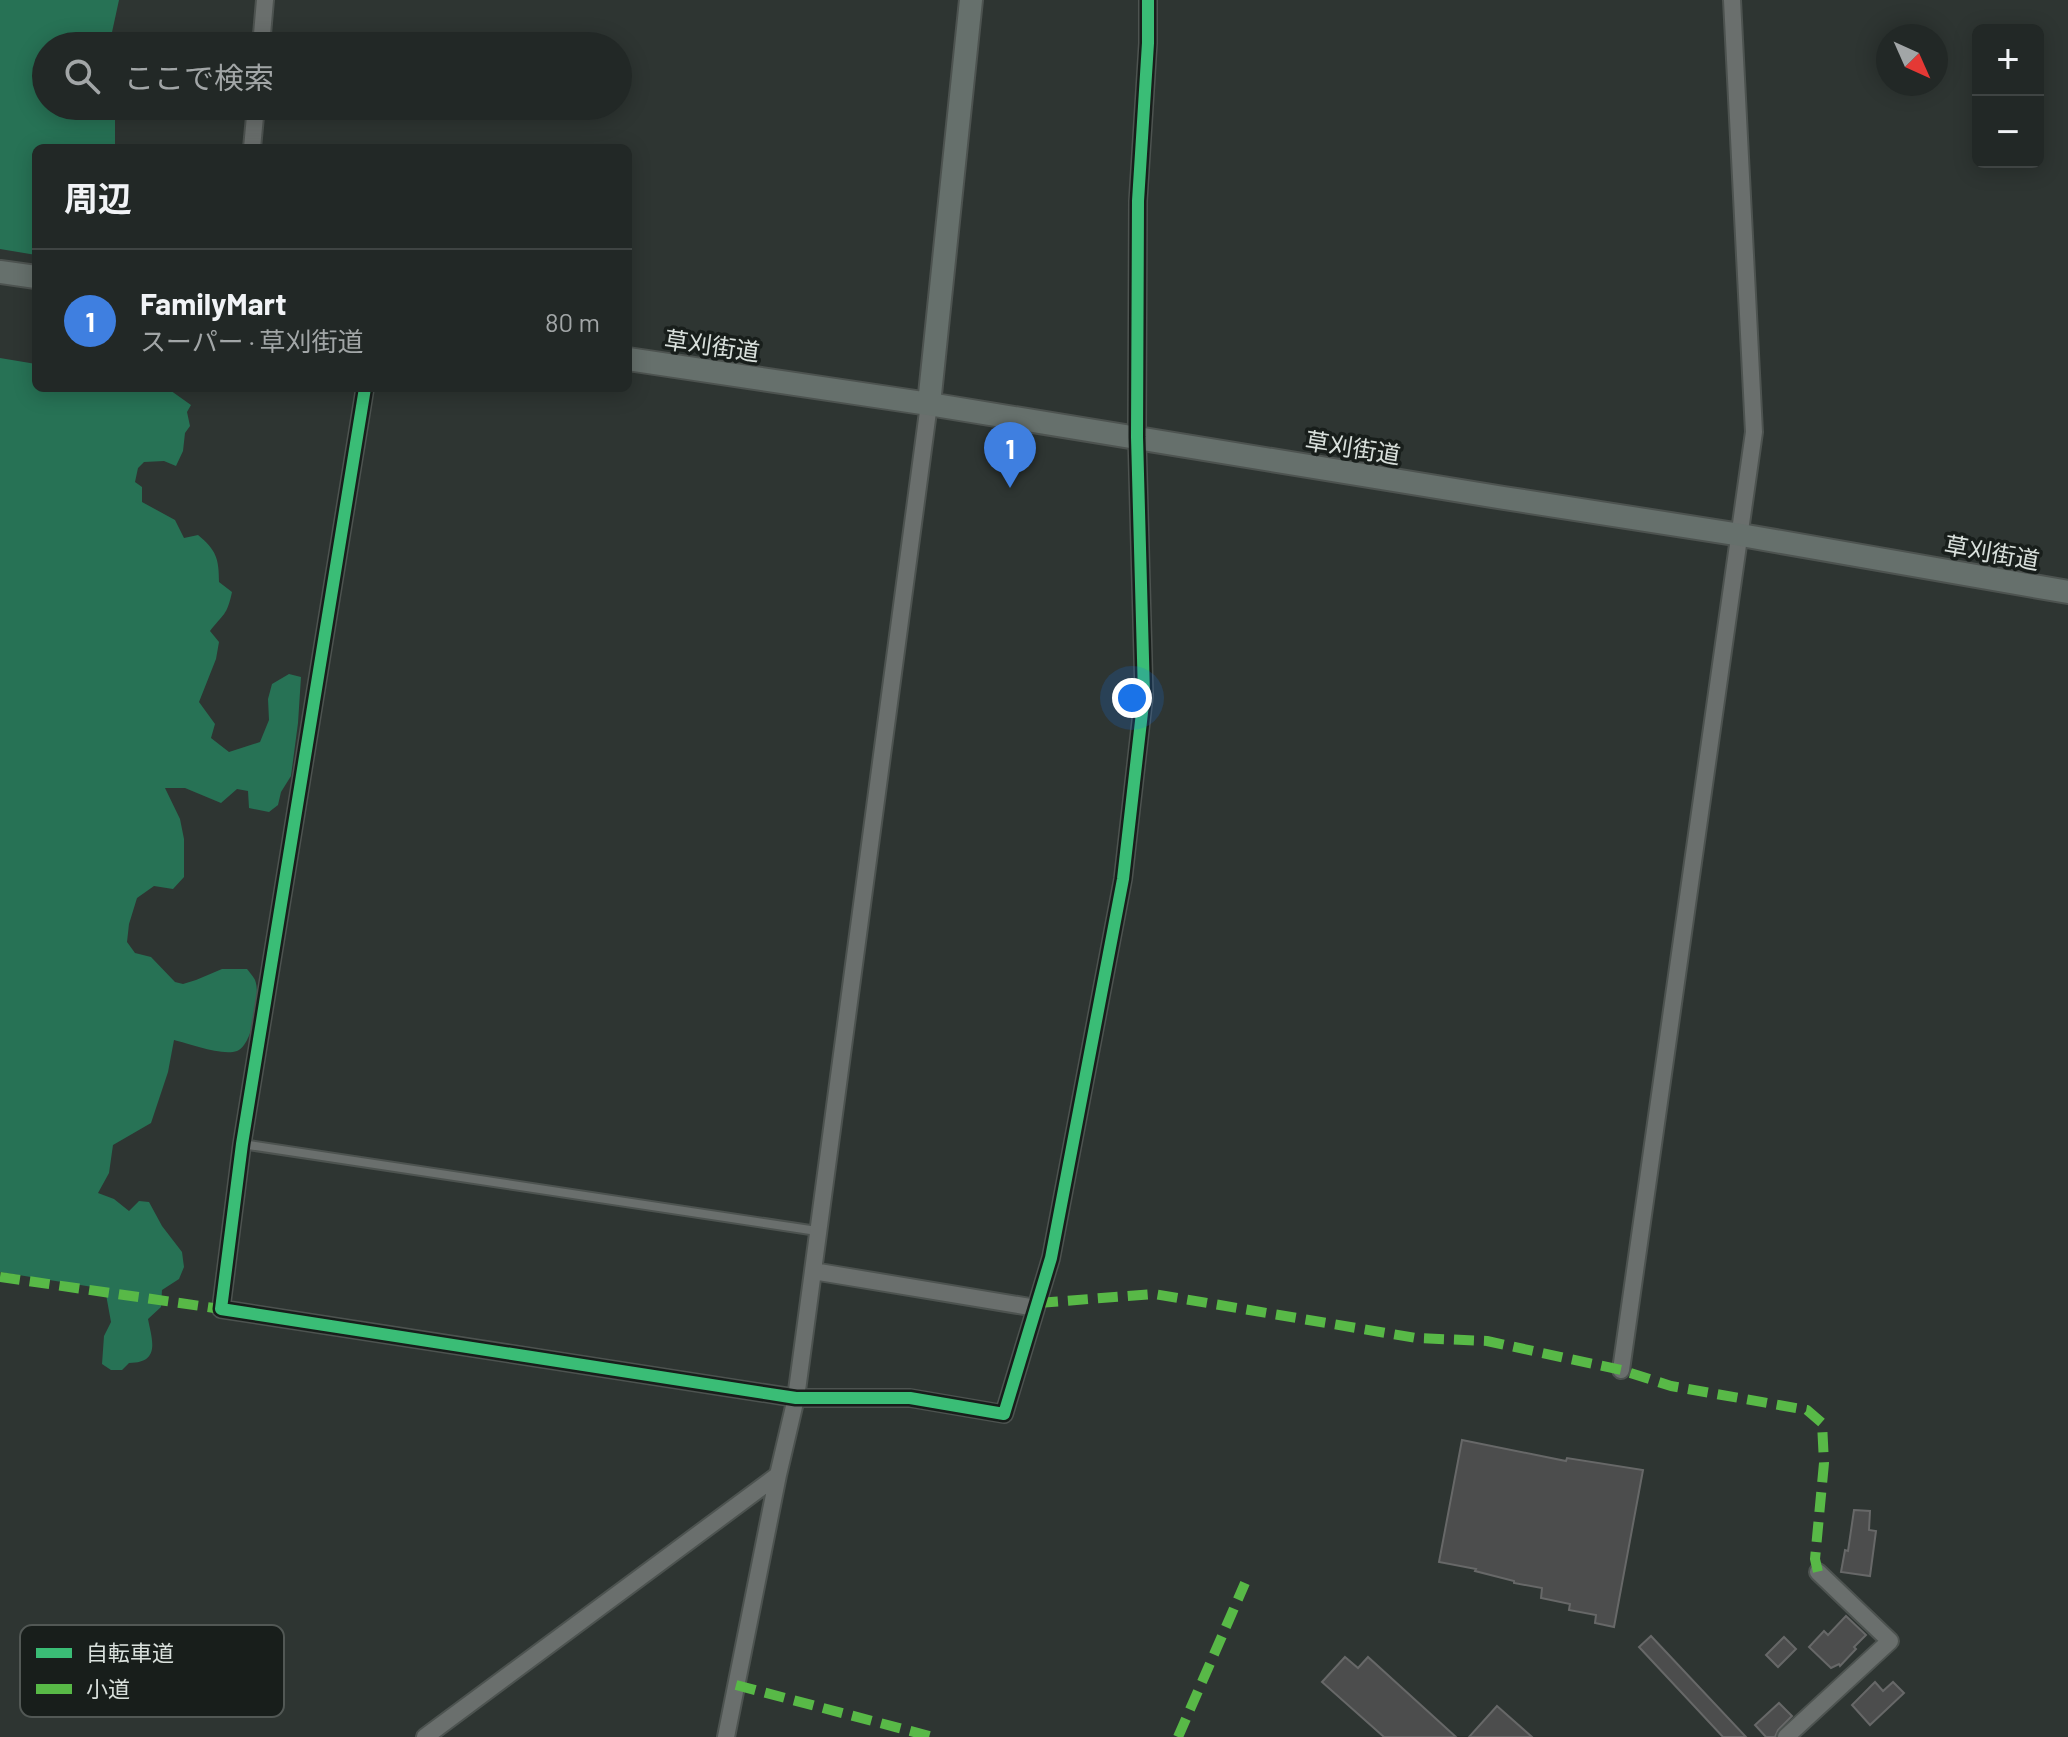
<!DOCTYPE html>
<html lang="ja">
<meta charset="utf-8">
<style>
:root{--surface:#222826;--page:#2e3432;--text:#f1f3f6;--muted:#a2a6a7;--line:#3f4443;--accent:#1a73e8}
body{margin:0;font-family:Barlow,"Noto Sans JP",sans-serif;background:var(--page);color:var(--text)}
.controls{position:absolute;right:24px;top:24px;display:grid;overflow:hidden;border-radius:12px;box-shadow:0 4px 20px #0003}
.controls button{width:72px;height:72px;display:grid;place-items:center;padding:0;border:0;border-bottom:2px solid var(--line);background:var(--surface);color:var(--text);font:40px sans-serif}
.compass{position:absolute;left:1876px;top:24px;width:72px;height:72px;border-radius:50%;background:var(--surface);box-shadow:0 4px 20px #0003;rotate:135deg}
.you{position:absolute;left:1132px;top:698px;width:28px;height:28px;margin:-20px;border:6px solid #fff;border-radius:50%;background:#1a73e8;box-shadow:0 0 0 12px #1a73e833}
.badge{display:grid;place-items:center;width:52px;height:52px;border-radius:50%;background:var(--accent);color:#fff;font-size:26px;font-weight:700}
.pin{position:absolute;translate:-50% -66px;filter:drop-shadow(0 2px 4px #0008)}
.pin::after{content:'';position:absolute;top:42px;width:28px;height:24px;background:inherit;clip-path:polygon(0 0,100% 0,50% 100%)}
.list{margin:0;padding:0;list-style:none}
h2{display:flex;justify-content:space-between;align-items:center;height:104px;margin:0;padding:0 32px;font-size:34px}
h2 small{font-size:26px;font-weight:400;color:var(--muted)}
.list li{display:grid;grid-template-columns:52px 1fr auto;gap:24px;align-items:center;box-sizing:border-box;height:144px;padding:0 32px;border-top:2px solid var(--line)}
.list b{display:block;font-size:30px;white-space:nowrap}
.list p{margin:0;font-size:26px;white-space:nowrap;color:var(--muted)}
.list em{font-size:26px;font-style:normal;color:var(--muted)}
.icon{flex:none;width:44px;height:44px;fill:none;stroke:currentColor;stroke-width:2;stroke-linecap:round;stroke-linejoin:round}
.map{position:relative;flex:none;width:2068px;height:1737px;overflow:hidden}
.search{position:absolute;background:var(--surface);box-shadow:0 4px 20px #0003;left:32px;top:32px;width:600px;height:88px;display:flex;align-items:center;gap:20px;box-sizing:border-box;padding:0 28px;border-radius:44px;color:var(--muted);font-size:30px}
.panel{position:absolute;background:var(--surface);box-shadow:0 4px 20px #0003;left:32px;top:144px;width:600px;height:248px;border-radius:12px}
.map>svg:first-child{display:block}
.forest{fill:#277255}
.building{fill:#4c4d4d;stroke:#676868;stroke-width:2}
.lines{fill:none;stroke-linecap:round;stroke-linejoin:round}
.lane-casing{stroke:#4d5350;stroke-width:12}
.street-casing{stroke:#4d5350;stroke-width:20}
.secondary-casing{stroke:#4d5350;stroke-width:26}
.lane{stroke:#6a6f6d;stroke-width:8}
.street{stroke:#6a6f6d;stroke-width:16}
.secondary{stroke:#66706c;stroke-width:22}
.quiet{stroke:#58b947;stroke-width:10;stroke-dasharray:20 10;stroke-linecap:butt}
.cycleway-casing{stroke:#181e1b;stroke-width:17}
.cycleway{stroke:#3abd76;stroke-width:12}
.labels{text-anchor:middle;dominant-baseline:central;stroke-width:7;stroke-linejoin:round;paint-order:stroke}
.street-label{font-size:24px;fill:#d9e0dc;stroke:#181e1b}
.key{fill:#181e1b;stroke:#525855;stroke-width:2}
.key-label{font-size:22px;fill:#d9e0dc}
</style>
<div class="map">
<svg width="2068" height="1737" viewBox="0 0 2068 1737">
<rect width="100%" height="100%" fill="#2e3532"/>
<path class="forest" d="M0,0h119l-10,46h-63v60h65l4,10v32h-79v107l-36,-6z
M0,358l36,6v24h131l24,17 -4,7 3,14 -5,7 -2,18 -7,15 -12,-5 -20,1 -6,6 -3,14 7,5v15l33,18 9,18 14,-3c18,15 21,23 21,47l13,10c-5,24 -9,22 -22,39l9,11 -3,17 -17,43 16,22 -4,14 18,14 31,-10 9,-22 -1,-21 4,-15 17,-10 12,3 -3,46 -7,53 -10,16 -3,13 -9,7 -20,-4 -1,-17 -11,-2 -16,14 -36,-15h-20l15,31 4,20v38l-11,12 -19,-3 -17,12 -8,26 -2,18 8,11 16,4 24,25 8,2 13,-4 26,-11h25c1,1 8,10 8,11 6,14 -2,65 -18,71 -15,5 -47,-7 -63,-11l-6,32 -17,51 -38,22 -4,28 -11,20 16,6 15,12 10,-10 10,1 13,24 20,26 2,15 -5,12 -17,11 -1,17 -13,12c4,21 13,44 -19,44l-7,7h-11l-9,-6 2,-28 7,-14 -6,-33 -105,-17z"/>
<path class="building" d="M1462,1440l104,21 1,-3 76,12 -29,157 -19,-4 1,-8 -27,-5 1,-6 -29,-6 1,-10 -28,-5v-2l-39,-10 1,-2 -37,-7z
M1854,1510l16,1 -1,19 7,1 -6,45 -29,-4 4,-22 3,1z
M1846,1616l20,19 -12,12 2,2 -16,17 -1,-2 -8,4 -22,-21 15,-16 4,4z
M1651,1636l95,101h-23l-84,-90z
M1784,1637l12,12 -18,18 -12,-12z
M1345,1657l13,11 10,-11 88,80h-72l-62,-55z
M1875,1682l8,9 10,-9 11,11 -34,32 -18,-20z
M1779,1703l13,13 -14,14 -3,7h-9l-11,-12z
M1497,1706l35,31h-63z"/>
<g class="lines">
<defs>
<path id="lane" d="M242,1144l575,87"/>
<path id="street" d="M261,46l4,-46
M252,148l4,-42
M365,388l-123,756 -21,165 575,89h114l94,16 47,-156 72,-379 21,-184 -7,-258 1,-236 10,-158v-43
M813,1271l223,37
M1621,1370l133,-938 -22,-432
M425,1737l353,-262 18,-77 133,-994
M726,1737l52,-262
M1786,1737l104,-96 -72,-69"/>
<path id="secondary" d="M0,272l36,5
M628,359l301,45 575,94 237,37 327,57
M929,404l42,-404"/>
</defs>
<use href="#lane" class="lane-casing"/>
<use href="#street" class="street-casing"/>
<use href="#secondary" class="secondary-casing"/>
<use href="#lane" class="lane"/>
<use href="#street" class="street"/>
<use href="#secondary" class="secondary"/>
<path class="quiet" d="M0,1277l221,32
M1038,1303l116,-9 262,44 71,3 134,29 50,16 136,24 15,13 2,40 -9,96 3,13
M736,1685l197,52
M1178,1737l67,-154"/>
<defs>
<path id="cycleway" d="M365,388l-123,756 -21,165 575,89h114l94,16 47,-156 72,-379 21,-184 -7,-258 1,-236 10,-158v-43"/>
</defs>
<use href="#cycleway" class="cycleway-casing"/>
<use href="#cycleway" class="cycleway"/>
</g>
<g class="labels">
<g class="street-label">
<text transform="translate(712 345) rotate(8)">草刈街道</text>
<text transform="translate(1353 447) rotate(9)">草刈街道</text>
<text transform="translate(1992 552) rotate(10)">草刈街道</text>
</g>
</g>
<rect x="20" y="1625" width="264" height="92" rx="12" class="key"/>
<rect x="36" y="1648" width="36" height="10" fill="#3abd76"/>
<rect x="36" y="1684" width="36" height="10" fill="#58b947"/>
<g class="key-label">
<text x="86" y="1661">自転車道</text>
<text x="86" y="1697">小道</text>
</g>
</svg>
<div class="controls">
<button>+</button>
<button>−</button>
</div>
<svg class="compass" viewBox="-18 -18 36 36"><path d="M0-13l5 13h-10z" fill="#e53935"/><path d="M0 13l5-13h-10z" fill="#a2a6a7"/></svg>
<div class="you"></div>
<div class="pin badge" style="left:1010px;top:488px;background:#3f7fe0">1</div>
<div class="search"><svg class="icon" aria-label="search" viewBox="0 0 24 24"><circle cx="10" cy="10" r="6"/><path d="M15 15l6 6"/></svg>ここで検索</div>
<section class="panel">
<h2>周辺<small></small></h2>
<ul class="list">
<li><span class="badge" style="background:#3f7fe0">1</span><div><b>FamilyMart</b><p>スーパー · 草刈街道</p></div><em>80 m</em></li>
</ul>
</section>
</div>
